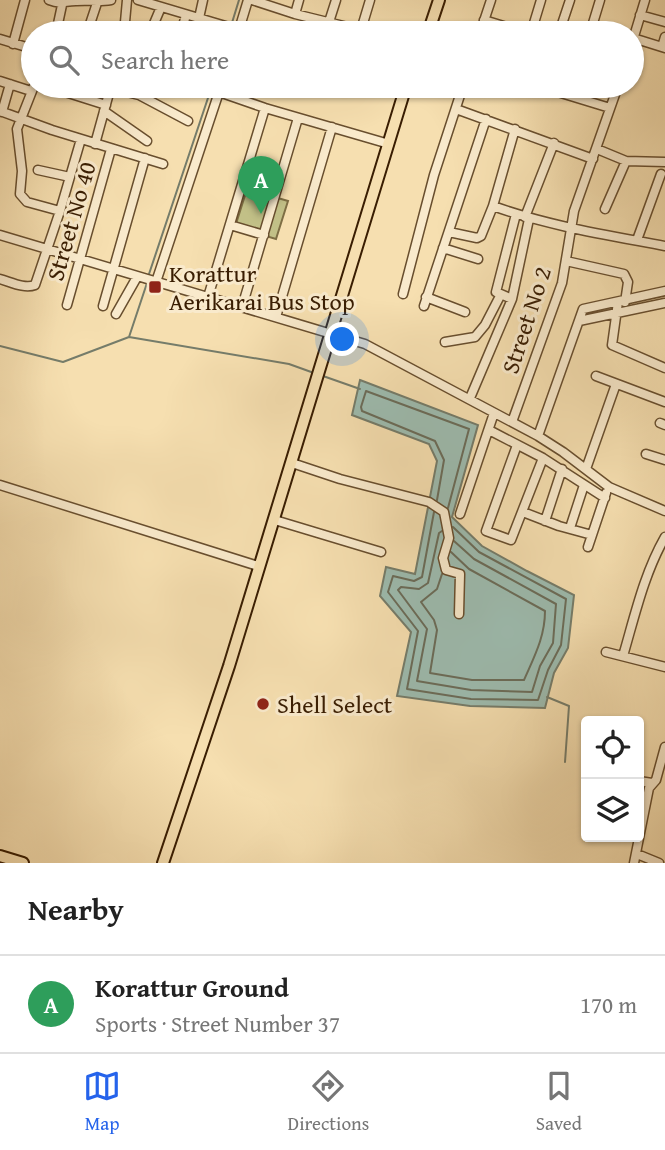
<!DOCTYPE html>
<meta charset="utf-8">
<style>
:root{--surface:#fff;--page:#f6f6f6;--text:#222;--muted:#767676;--line:#e0e0e0;--accent:#2563eb}
body{margin:0;font-family:"Gentium Book Plus",serif;background:var(--page);color:var(--text)}
.controls{position:absolute;right:21px;bottom:21px;display:grid;overflow:hidden;border-radius:7px;box-shadow:0 2px 5px #0004}
.controls button{width:63px;height:63px;display:grid;place-items:center;padding:0;border:0;border-bottom:2px solid var(--line);background:var(--surface);color:var(--text);font:35px sans-serif}
.you{position:absolute;left:343px;top:340px;width:24px;height:24px;margin:-18px;border:5px solid #fff;border-radius:50%;background:#1a73e8;box-shadow:0 0 0 10px #1a73e833}
.badge{display:grid;place-items:center;width:46px;height:46px;border-radius:50%;background:var(--accent);color:#fff;font-size:23px;font-weight:700}
.pin{position:absolute;translate:-50% -58px;filter:drop-shadow(0 2px 4px #0008)}
.pin::after{content:'';position:absolute;top:37px;width:24px;height:21px;background:inherit;clip-path:polygon(0 0,100% 0,50% 100%)}
.list{margin:0;padding:0;list-style:none}
h2{display:flex;justify-content:space-between;align-items:center;height:91px;margin:0;padding:0 28px;font-size:30px}
h2 small{font-size:23px;font-weight:400;color:var(--muted)}
.list li{display:grid;grid-template-columns:46px 1fr auto;gap:21px;align-items:center;box-sizing:border-box;height:98px;padding:0 28px;border-top:2px solid var(--line)}
.list b{display:block;font-size:26px;white-space:nowrap}
.list p{margin:0;font-size:23px;white-space:nowrap;color:var(--muted)}
.list em{font-size:23px;font-style:normal;color:var(--muted)}
.icon{flex:none;width:38px;height:38px;fill:none;stroke:currentColor;stroke-width:2;stroke-linecap:round;stroke-linejoin:round}
.map{position:relative;flex:none;width:665px;height:863px;overflow:hidden}
.search{position:absolute;background:var(--surface);box-shadow:0 2px 5px #0004;left:21px;right:21px;top:21px;height:77px;display:flex;align-items:center;gap:18px;box-sizing:border-box;padding:0 24px;border-radius:38px;color:var(--muted);font-size:26px}
.sheet{height:189px;background:var(--surface)}
nav{display:flex;justify-content:space-around;align-items:center;box-sizing:border-box;height:98px;border-top:2px solid var(--line);background:var(--surface);font-size:19px;color:var(--muted)}
nav a{display:grid;justify-items:center;gap:4px}
nav .on{color:var(--accent)}
.map>svg:first-child{display:block}
.green{fill:#c2c087;stroke:#7e6e44;stroke-width:2}
.water{fill:#9dbcb0;stroke:#757c6a;stroke-width:2}
.lines{fill:none;stroke-linecap:round;stroke-linejoin:round}
.shore{stroke:#6b6c59;stroke-width:2}
.stream{stroke:#757c6a;stroke-width:2}
.minor-casing{stroke:#684e2e;stroke-width:11}
.major-casing{stroke:#391d02;stroke-width:14}
.minor{stroke:#f9eacc;stroke-width:8}
.major{stroke:#f6dfb0;stroke-width:10}
.poi-dot{fill:#8f2418;stroke:#f9eacc;stroke-width:2.5}
.labels{text-anchor:middle;dominant-baseline:central;stroke-width:6;stroke-linejoin:round;paint-order:stroke}
.street-label{font-size:24px;fill:#391d02;stroke:#f9eacc}
.poi-label{font-size:24px;fill:#391d02;stroke:#f9eacc;text-anchor:start}
</style>
<div class="map">
<svg width="665" height="863" viewBox="0 0 665 863">
<rect width="100%" height="100%" fill="#f6dfb0"/>
<filter id="stains"><feTurbulence type="fractalNoise" baseFrequency=".00286" numOctaves="4"/><feColorMatrix values="0 0 0 0 .2 0 0 0 0 .09 0 0 0 0 .02 0 0 0 .5 -.17"/></filter>
<radialGradient id="worn" r=".72"><stop offset=".6" stop-color="#630" stop-opacity="0"/><stop offset="1" stop-color="#630" stop-opacity=".3"/></radialGradient>
<path class="green" d="M247,189l41,12 -12,38 -41,-12z"/>
<path class="water" d="M360,380l118,45 -26,92 30,29 45,25 47,24 -6,53 -14,25 -9,35 -75,-2 -73,-10 14,-64 -31,-36 6,-29 29,7 22,-113 -8,-17 -77,-29z"/>
<g class="lines">
<path class="shore" d="M437,500l7,-40 -9,-19 -73,-30 -1,-4 5,-16 103,38 -21,79
M434,512l-12,65 -8,4 -21,-5 -5,16 30,39 -11,58 64,10 67,1 10,-30 13,-25 5,-46 -87,-47 -26,-25
M442,531l-3,2 -11,50 -9,6 -18,-2 -3,3 29,39 -10,52 54,9 61,2 8,-26 13,-23 3,-39 -82,-45 -20,-18
M442,574l-5,15 -16,13 13,18 3,10 -7,43 42,7h52c10,-23 21,-43 21,-69l-76,-42 -18,-17"/>
<path class="stream" d="M231,26l8,-26
M148,277l64,-191
M129,337l18,-54
M0,346l63,16 66,-25 160,27 25,9
M323,376l37,13
M547,697l22,9 -4,56"/>
<defs>
<path id="minor" d="M49,0c14,5 15,1 27,1 13,-1 23,1 35,-1
M138,0l101,30
M252,0l43,14 77,19
M295,14l4,-14
M640,15l25,7
M199,18l4,-18
M484,20l42,13
M329,22l7,-22
M361,30l9,-30
M56,33l6,-28
M87,33l10,-30
M124,33l3,-33
M150,33l11,-26
M181,33l5,-18
M238,33l10,-33
M480,33l11,-33
M531,33l10,-33
M559,33l11,-33
M590,33l10,-33
M633,38l32,10
M0,39l33,10
M632,43l13,-43
M13,44l12,-44
M662,47l3,-10
M0,81l31,10
M34,86l-17,43 5,42 -2,23 7,8 33,9
M45,86l20,6 2,-1 3,-5
M538,86l72,22
M110,88l29,7 49,26
M65,92l41,13
M219,92l46,16 124,36
M456,109l137,50
M0,111l52,19 111,34
M104,111l43,30
M2,112l8,-28
M95,144l16,-58
M597,149l29,12 39,1
M38,170l32,7
M493,206c56,20 114,29 172,40
M605,209l21,-48
M525,217l29,-74
M230,225l34,10
M449,232l28,6 4,-2 12,-30 22,-77
M0,235l365,109 173,92 25,16 46,35 56,24
M637,240l24,-66
M443,248l35,11
M566,261l58,13 4,8 -3,20
M0,279c11,3 24,10 35,6l25,-74 21,-72
M156,282l65,-196
M403,294l31,-119 29,-89
M208,297l57,-189
M426,297l39,15
M512,299l-16,-7 20,-78
M618,302l-6,43 53,23
M67,305l44,-156
M103,306l42,-148
M424,306l62,-187
M242,307l56,-189
M116,314l21,-37
M276,317l56,-190
M579,321l86,-18
M445,342l30,-5 10,-12 15,-29
M596,376l69,26
M470,398l42,-99 17,-80
M512,422l50,-139 12,-72 44,-125
M660,423l5,2
M489,430l54,28 62,40
M538,436l45,-127 82,-18
M517,445l-31,86 25,9 32,-82
M646,454l19,6
M295,464l45,15 89,23 15,10 5,26 -6,20 3,12 14,4 -1,40
M586,469l30,-85
M0,485l258,81
M523,512l36,14 33,9
M460,514l34,-101
M278,521l103,31
M545,521l17,-52
M570,528l14,-43
M588,547l18,-54
M606,652l59,15
M623,656c12,-41 21,-82 42,-119
M639,781l13,2
M637,854l22,9
M634,863l15,-75 7,-8 9,-33"/>
<path id="major" d="M428,33l11,-33
M0,856l23,7
M163,863l66,-197 177,-580"/>
</defs>
<use href="#minor" class="minor-casing"/>
<use href="#major" class="major-casing"/>
<use href="#minor" class="minor"/>
<use href="#major" class="major"/>
</g>
<g class="poi-dot">
<rect x="148" y="280" width="14" height="14" rx="3.5"/>
<circle cx="263" cy="704" r="7"/>
</g>
<g class="labels">
<g class="street-label">
<text transform="translate(71 221) rotate(-74)">Street No 40</text>
<text transform="translate(526 320) rotate(-72)">Street No 2</text>
</g>
<g class="poi-label">
<text x="169" y="273">Korattur<tspan x="169" dy="28">Aerikarai Bus Stop</tspan></text>
<text x="277" y="704">Shell Select</text>
</g>
</g>
<rect width="100%" height="100%" filter="url(#stains)"/>
<rect width="100%" height="100%" fill="url(#worn)"/>
</svg>
<div class="controls">
<button><svg class="icon" aria-label="locate" viewBox="0 0 24 24"><circle cx="12" cy="12" r="6"/><path d="M12 2v4M12 18v4M2 12h4M18 12h4"/></svg></button>
<button><svg class="icon" aria-label="layers" viewBox="0 0 24 24"><path d="M12 4l9 5-9 5-9-5zM3 14l9 5 9-5"/></svg></button>
</div>
<div class="you"></div>
<div class="pin badge" style="left:261px;top:214px;background:#2e9e5b">A</div>
<div class="search"><svg class="icon" aria-label="search" viewBox="0 0 24 24"><circle cx="10" cy="10" r="6"/><path d="M15 15l6 6"/></svg>Search here</div>
</div>
<section class="sheet">
<h2>Nearby<small></small></h2>
<ul class="list">
<li><span class="badge" style="background:#2e9e5b">A</span><div><b>Korattur Ground</b><p>Sports · Street Number 37</p></div><em>170 m</em></li>
</ul>
</section>
<nav>
<a class="on"><svg class="icon" aria-label="map" viewBox="0 0 24 24"><path d="M3 6l6-2 6 2 6-2v14l-6 2-6-2-6 2zM9 4v14M15 6v14"/></svg>Map</a>
<a><svg class="icon" aria-label="directions" viewBox="0 0 24 24"><path d="M12 3l9 9-9 9-9-9zM9 14v-3h6M13 9l2 2-2 2"/></svg>Directions</a>
<a><svg class="icon" aria-label="saved" viewBox="0 0 24 24"><path d="M7 4h10v16l-5-4-5 4z"/></svg>Saved</a>
</nav>
